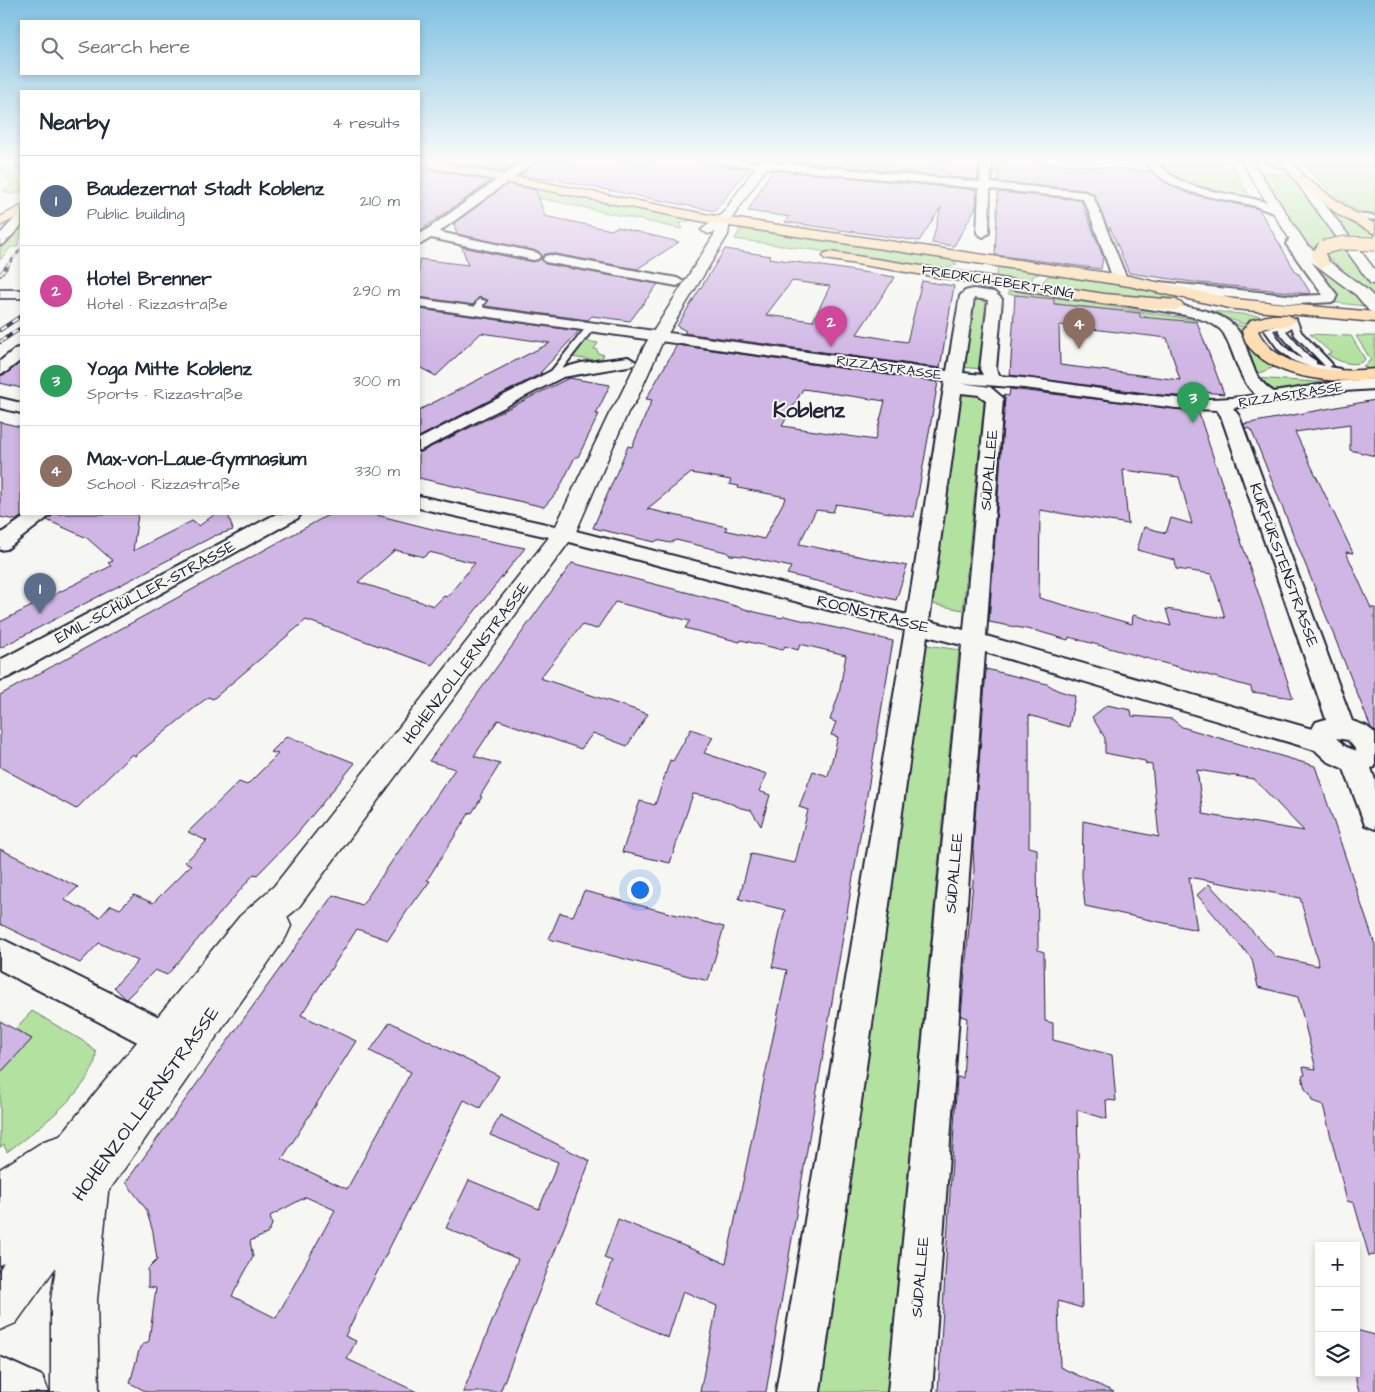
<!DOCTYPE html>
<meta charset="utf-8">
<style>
:root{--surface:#fff;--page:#f6f6f7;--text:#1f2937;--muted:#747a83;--line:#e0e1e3;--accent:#0b8043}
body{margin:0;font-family:"Architects Daughter",sans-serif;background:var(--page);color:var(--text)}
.controls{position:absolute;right:15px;bottom:15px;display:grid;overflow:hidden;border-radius:0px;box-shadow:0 2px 8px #0003}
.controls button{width:45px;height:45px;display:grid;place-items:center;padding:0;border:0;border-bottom:1px solid var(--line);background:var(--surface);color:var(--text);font:25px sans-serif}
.you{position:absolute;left:639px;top:889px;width:18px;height:18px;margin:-12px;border:4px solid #fff;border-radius:50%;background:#1a73e8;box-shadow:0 0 0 8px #1a73e833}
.badge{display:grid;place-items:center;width:32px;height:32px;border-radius:50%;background:var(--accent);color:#fff;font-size:16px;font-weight:700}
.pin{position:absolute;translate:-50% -41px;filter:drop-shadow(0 1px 2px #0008)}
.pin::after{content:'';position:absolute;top:26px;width:18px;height:15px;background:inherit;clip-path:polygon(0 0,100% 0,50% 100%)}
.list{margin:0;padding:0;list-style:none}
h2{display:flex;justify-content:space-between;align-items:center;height:65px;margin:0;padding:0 20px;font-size:21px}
h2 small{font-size:16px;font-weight:400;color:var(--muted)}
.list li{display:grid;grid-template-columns:32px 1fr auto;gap:15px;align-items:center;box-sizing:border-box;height:90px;padding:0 20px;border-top:1px solid var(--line)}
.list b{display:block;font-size:19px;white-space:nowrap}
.list p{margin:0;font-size:16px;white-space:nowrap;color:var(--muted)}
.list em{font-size:16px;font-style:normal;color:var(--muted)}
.icon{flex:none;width:28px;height:28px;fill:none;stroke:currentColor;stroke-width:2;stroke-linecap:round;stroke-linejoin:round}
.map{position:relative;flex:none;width:1375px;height:1392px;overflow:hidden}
.search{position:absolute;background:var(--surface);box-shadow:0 2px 8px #0003;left:20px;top:20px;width:400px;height:55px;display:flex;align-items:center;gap:12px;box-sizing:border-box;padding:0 18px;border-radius:0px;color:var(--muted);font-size:19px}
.panel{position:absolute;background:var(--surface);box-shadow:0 2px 8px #0003;left:20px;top:90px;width:400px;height:425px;border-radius:0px}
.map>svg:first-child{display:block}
.green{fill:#b3e1a0;stroke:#6a826e}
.building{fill:#d0b6e4;stroke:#22223b;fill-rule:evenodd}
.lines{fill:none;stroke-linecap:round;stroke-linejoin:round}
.lane-casing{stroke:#22223b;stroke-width:4}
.street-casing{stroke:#22223b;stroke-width:4}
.secondary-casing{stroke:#22223b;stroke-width:3}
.primary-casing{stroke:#22223b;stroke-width:3}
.highway-casing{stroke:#22223b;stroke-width:3}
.lane{fill:#f6f6f2;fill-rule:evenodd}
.street{fill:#f6f6f2;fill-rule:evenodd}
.secondary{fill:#f6f6f2;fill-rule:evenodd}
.primary{fill:#fedbac;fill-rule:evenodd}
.highway{fill:#fedbac;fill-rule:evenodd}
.rail-far1-casing{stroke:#22223b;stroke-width:2.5}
.rail-casing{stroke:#22223b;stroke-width:4}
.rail-far1{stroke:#f6f6f2;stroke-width:2;stroke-dasharray:5;stroke-linecap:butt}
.rail{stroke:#f6f6f2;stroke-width:2.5;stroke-dasharray:7;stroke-linecap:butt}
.primary-bridge-casing{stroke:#22223b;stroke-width:15;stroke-linecap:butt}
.primary-bridge{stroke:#fedbac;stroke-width:13}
.labels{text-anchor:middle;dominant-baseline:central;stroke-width:4;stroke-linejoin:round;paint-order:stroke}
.far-street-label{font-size:14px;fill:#22223b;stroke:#f6f6f2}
.street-label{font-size:16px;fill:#22223b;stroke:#f6f6f2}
.near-street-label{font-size:19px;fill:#22223b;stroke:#f6f6f2}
.far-town-label{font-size:21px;font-weight:bold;fill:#22223b;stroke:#f6f6f2}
</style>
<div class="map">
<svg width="1375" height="1392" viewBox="0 0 1375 1392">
<rect width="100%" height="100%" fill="#f6f6f2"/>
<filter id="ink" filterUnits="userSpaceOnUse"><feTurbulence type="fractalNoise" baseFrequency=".02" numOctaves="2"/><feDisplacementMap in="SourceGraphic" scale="10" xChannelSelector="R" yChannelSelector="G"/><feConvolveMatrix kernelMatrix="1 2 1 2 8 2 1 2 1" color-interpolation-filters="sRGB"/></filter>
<g filter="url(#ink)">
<path class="green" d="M0,161l3,1 18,19v11l-11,2 -6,-3 8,-6 -12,-17z
M1161,161h69l21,38c-22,-4 -81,-13 -90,-38z
M1300,161h75v55c-23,1 -60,-38 -75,-55z
M1257,172l35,3 48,66 -22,4 -7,7z
M532,189l13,1 151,29 -14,4 -2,1 3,4 -2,1 -155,-34z
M1316,193l59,39v10l-21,-1 -13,-11z
M21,224v12l-4,11h-6l-11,13v-11z
M741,228l207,31 9,5 -6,3 -13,1c-68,-11 -136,-19 -203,-29z
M1345,246l30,42v11l-49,-44v-3z
M1306,255l42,33 17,18 -35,-4 6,-4z
M999,265l45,7 -11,4 -1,4 1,4 -38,-5z
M1048,276h13l63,9 58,13h-53l-81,-12 -5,-5z
M1013,291l183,29 1,2 -47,-3 -10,-6 -89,-10 -1,-4 -42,-5v-2z
M970,297l20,1 -7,71 -23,-2z
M1184,308l76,8 1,2 -14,7 -29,-10z
M1217,317l28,10 -1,4 37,33 -21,9h-7z
M1310,334l41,2 14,23c-8,10 -29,2 -38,-5l4,-1z
M1356,336h19v33l-4,2 -8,-5 8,-6z
M584,341l14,2 -4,6 3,1 1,3 6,2 -2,3 -10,2 -21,-3z
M1254,378l62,4 26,-1 1,2 -60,10 -13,-1z
M960,389l25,4 -22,217 -36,-7z
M921,644l38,6 -72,742h-67z
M32,1011l51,30 13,11c2,34 -64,81 -89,100l-3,-7 -4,2v-74l32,-34 -17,-10z"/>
<path class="building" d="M446,161h73l-16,12z
M538,161h154l57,7 -34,43 -154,-30 -42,-5z
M787,161h192l-1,19z
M993,161h35l122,10 15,11 25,12 69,15 38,65h2l12,20 -111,-11 -71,-10 -19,-46 -1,4 -15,-37 -9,-4 -87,-8 1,-15 -6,10z
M419,167l72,14 -72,50z
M772,170l205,20 -1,17 -22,39 -22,-3 9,-36 -22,34 -134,-19 5,-5 -42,-6z
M507,184l29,6 9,26 66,14 6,-3 62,15 -42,27 -87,-16 -5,1 -4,4 4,6 113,20 -28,37 -38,-5 -4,4 -103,-14 3,-6 -8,-3 -7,8 -54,-8v-38l49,6 -6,-18 71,15 7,-2 2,-5 -4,-4 -81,-17 -3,-10z
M998,192l83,8 22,57 -2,12 -106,-14z
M725,249l46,7 -2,2 126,19 -38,57 30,5 20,3 15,-61 32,5 -14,82 -256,-35 2,-2 -9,-5zM792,281l38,5 -17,35 -47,-6z
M1015,295l39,4v5l86,9v4l57,5 27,72 -32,-3 2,6 -33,-2 -151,-20zM1059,325l108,13 13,42 -120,-15z
M419,309l160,22 -39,42h2l-123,64v-27l131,-67 -69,-10 -45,43 -17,-9z
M677,345l261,37 -24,135 -78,-13 -3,8 -17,-2 -17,34 108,22 -11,34 -109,-26 4,-7 -48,-11 -13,-1 -4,-3 -50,-12 -6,3 -13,-3 -2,2 -62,-14 35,-82 4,1 20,-47 -6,-1zM803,389l82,12 -10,39 -93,-14zM691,473l40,7 -2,4 10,2 -1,2 48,9 -22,42 -39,-9 2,-3 -80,-18z
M21,362v26l-21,-5v-7l7,-3z
M569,378l41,7 -14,29h3l-21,43h-3l-17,34 -14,16 -125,-29v-25z
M1010,389l188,22 95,287 -41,-6 -1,-5 -182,-50 -1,3 -31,-9 -48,-9 16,-224 -2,-3 6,1zM1123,470l56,7 13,47 -21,-6 -5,15 -22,-6 -7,23 38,10 1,9 36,5 13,44 -59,-9 5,17 -38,-11 -1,9 -93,-26 1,-88 88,14z
M1375,400v56l-25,-6v-26l-55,8 58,121 -7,-1 25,56h4v123l-4,-3 -120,-299 -6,-1 -1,-4z
M0,422l21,5v90l-5,3 -16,-3z
M54,514h84l-5,37 59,-30 7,5 16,-12h13l5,16 -19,6 -214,112v-26l111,-56 -3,-3 5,-2 -26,-23 -40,-18z
M330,514h43l59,15 93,19 -93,117 -126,-45 -93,79 -5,-2 -73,59 -3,-2 -56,55 -76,-42v-72zM395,550l29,7 5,-5 46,11 -28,34 -3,-1 -10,10 -76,-24z
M572,563l133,34 50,15 27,6 2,-2 109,25 -127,751h-66l17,-86 -34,-15 -15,47 -72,-34 16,-43 -8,-3 14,-39 108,44 61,-293 -15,-3 13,-57 -46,-11 12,-45 44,9 13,-53 -9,-3 14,-36 15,5 10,-39 -7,-2 5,-13 -6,-2 9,-26 7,-39 -46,-11 -2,6 -13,-4 -2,4 -42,-10 -1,2 -55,-14 5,-7 -75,-19 -18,27 -15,-4 -42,53 108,36 -21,32 -34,-13 -12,16 -83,-29 -24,36 26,8 -20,32 2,1 -10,16 -2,-1 -43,68 3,1 -13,18h-2l-27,41 -31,-11 -56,86 55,26 -74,118 65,30 64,-117 -41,-21 20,-29 109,54 -19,32 -16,-8 -119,236 11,5 -9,18 70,33h-270l-17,-9 10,-36 9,-6 7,-53 -8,-1v-18l9,-9 -4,-28 -7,-23 -20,-27 207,-287 29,10 93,-136 -26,-8zM306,1197l29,13 -59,108 -44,-22 21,-39 -3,-16 17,-7 5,-9 -2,-9z
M986,669l61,15 10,6 18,6 -6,31 -40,-12v132l8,2 1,101 6,2 1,69 8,2v17l59,15 4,46 -10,-1 1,19 -30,-9 5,198 -24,-7 2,66 54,25h-176l19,-315 6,1 4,-60 -6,-2 13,-145 -1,-25z
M1107,705l24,5 1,6 40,3 10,8 133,39 60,179v310l-6,1 -15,-53 -7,-2 -24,-96 -11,-4 -2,-7 -5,-5 -3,-13 3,-1 -2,-8 13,2 -18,-72 -40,-10 -6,-28 -55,-64 12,-11 67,73 43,9 -19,-68 -111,-21 8,53 -112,-24 -3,-30 1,-55 76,16 -7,-72 -6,-1 -1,-3 -40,-8v-15l-13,-21zM1197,770l57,9 50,52 -101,-17z
M691,729l22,8 -9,16 63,21 -8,17 11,4 -9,31 -10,-16 -10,-2 -23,-10 -25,-4 -23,69 -48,-11 18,-51 15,4 15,-45 3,1z
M287,736l68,27 -59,72 -39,40 -3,-1 -87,101 -12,-5 -29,29 -12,-12 24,-26 -39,-18 -19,20 -80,-39v-75l78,38 -14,13 36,17 11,-12 9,4 14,-14 19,8 38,-38 -6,-3 22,-21 -19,-9 51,-50 8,3 31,-31 -7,-2z
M584,891l140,36 -16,54 -159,-42 11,-26 13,3z
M0,1021l32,18 -32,34z
M500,1115l90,46 -90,231h-37l55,-133 -72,-31 23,-48 70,29 19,-47 -68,-27z
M1356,1330l19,5v57h-16l-3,-11z"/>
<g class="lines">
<defs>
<path id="lane" d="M1273,161l21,7 1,1 -3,2 -28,-10z
M1346,213l29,3v4l-27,-4z
M479,299l7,2 -3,4 1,7 -4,2 -4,-2 -1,-7z
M1290,319h6l5,13 30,31 1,2 -3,2 11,2v4l-25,-4 -21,-8 -15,-11 -15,-21 26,-7zM1292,327l3,8 30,31 -9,-2v-3l-9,-6 -21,-24zM1279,329v3l23,27c-13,-7 -22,-16 -29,-29z
M588,325l7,2 -41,52h-6v-4z"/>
<path id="street" d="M523,161h13l-97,71 99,21 2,3 -2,3 -5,1 -102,-22 -12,7v-10z
M719,161h44l217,21 1,-21h10v22l94,9 8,4 34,83 -7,4 -7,-4 -25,-70 -6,-11 -92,-9 -1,44 -6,4 -6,-4 2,-45 -255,-24z
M1145,161h11c22,30 69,31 102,39 8,2 19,4 25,10l-6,4c-10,-3 -20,-8 -30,-10 -36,-8 -79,-10 -102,-43z
M21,215v11l-17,18 -4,1v-11l17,-18z
M1295,235l4,1 1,11 37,48 -3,7 -37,2 -137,-14 -7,-4 7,-4 137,14 26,-1 -37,-51 5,-8z
M550,255l127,23 7,4 -7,4 -132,-24 -2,-3 2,-3z
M973,289l21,3 8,7 -6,70 4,7c85,6 172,33 256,19 -19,-17 -20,-40 -32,-61 -11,-21 -76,-23 -98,-29l-2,-3 2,-3 5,-1c29,7 80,6 102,27 19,18 13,50 41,67l70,-11 31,-2v10l-31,2 -111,17 6,8 113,305 14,5 9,7v34l-4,1 4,12v49l-10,-4 -21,-56 -17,-8 -12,-11 -330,-98 -53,740h-44l74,-747 -35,-9 -107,756h-44l129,-762 -343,-90 -143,-32v-12l145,32 343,87 38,-234 -526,-74v-8l528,72 13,-75 5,-5zM974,298l14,2 -8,69 3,6 -20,-2zM961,383l63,5 152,20 41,2 4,6 105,303 -10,3 -4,7 -326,-93 17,-238 -13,-11zM961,393l18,2 7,5 -22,230 -35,-9zM1336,738l12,2 9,11 -11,-4z
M0,290h21v8h-21z
M21,347v13l-15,12 -6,2v-13l15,-12z
M628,357l8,5 -2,3 -71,12 -144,74v-12l132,-68 30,-8z
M0,398l21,5v10l-21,-5z
M29,514h23l-45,35 -7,1v-16z
M276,514h25l-3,4 -289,159 -9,3v-20z
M0,938l175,87 5,12 -5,12 -12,5 -12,-5 -151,-79z
M0,1357l42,19 6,16h-48z"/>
<path id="secondary" d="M760,161h11l-41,60 -2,14 -66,108 -26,58 -8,11 -53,122 -277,374 -11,9 4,9 -5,11 -178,255 -11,108 2,92h-48v-92l5,-33 -40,56 -16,7v-61l4,-6 -4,2v-96l44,-28 16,-5 180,-220 34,-30 279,-354 57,-120 8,-12 28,-57 68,-108 1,-3 -7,2 -7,-4 22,-17z
M1241,161h11l55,84 59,44 9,9v15l-6,-2 -13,-16 -59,-44z
M1281,161h11l83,109v15l-5,-2z"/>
<path id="primary" d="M419,161h15l276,54 419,61 105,23 141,13v10l-141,-13 -105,-23 -419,-63 -291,-58z
M1301,175l48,34 26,15v10l-36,-19 -42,-33 -2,-3 2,-3z
M1324,243l7,4 -6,7 5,10 -7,4 -5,-1 -7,-13 8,-10z
M830,252l275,42 71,6 8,5 -8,5 -71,-6 -280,-45 -2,-3 2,-3z
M1272,315h16l8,5c-7,11 -27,2 -38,11 19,40 79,42 117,38v10c-39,5 -97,1 -125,-31 -4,-4 -6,-11 -8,-17l9,-11z"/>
<path id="highway" d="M21,206v9l-21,11v-9z"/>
</defs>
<use href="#lane" class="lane-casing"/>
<use href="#street" class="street-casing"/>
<use href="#secondary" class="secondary-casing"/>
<use href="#primary" class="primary-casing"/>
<use href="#highway" class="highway-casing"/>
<use href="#lane" class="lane"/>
<use href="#street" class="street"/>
<use href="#secondary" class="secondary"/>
<use href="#primary" class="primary"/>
<use href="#highway" class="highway"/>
<defs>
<path id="rail-far1" d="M10,161l11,10
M7,266l14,-17"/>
<path id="rail" d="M0,275l8,-10
M0,330l21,-14
M0,342l21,-14"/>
</defs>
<use href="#rail-far1" class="rail-far1-casing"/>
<use href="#rail" class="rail-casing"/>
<use href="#rail-far1" class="rail-far1"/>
<use href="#rail" class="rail"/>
<defs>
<path id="primary-bridge" d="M1324,247l19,-4 32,1"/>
</defs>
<use href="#primary-bridge" class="primary-bridge-casing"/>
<use href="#primary-bridge" class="primary-bridge"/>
</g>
</g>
<linearGradient id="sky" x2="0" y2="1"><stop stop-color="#7ec0e1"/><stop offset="0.45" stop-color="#fbfbf9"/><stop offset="1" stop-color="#fbfbf9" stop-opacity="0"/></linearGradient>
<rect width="1375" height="356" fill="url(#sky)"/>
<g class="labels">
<g class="far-street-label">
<text transform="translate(998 282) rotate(9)">FRIEDRICH-EBERT-RING</text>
<text transform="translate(889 368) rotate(8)">RIZZASTRASSE</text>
<text transform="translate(1291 395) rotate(-9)">RIZZASTRASSE</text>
</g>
<g class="street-label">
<text transform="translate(989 470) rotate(-85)">SÜDALLEE</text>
<text transform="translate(1284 565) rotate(70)">KURFÜRSTENSTRASSE</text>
<text transform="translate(145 592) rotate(-28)">EMIL-SCHÜLLER-STRASSE</text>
<text transform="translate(873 614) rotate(14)">ROONSTRASSE</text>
<text transform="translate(466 663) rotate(-53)">HOHENZOLLERNSTRASSE</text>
<text transform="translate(954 873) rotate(-85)">SÜDALLEE</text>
<text transform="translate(920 1277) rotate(-85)">SÜDALLEE</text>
</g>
<g class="near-street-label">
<text transform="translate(146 1104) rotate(-54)">HOHENZOLLERNSTRASSE</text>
</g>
<g class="far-town-label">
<text x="809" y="410">Koblenz</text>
</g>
</g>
</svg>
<div class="controls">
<button>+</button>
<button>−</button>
<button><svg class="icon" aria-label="layers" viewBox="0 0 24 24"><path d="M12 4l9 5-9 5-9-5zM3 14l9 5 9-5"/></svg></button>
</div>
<div class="you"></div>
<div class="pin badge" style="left:40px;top:614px;background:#5c6f8a">1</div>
<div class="pin badge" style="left:831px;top:347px;background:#d1479c">2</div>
<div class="pin badge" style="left:1193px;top:423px;background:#2e9e5b">3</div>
<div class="pin badge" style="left:1079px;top:349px;background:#8d6e63">4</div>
<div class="search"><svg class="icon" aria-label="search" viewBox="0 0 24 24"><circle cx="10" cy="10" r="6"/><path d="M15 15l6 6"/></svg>Search here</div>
<section class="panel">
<h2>Nearby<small>4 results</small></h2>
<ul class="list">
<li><span class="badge" style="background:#5c6f8a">1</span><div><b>Baudezernat Stadt Koblenz</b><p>Public building</p></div><em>210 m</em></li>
<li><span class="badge" style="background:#d1479c">2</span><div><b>Hotel Brenner</b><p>Hotel · Rizzastraße</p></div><em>290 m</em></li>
<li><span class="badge" style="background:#2e9e5b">3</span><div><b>Yoga Mitte Koblenz</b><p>Sports · Rizzastraße</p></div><em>300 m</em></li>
<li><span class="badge" style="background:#8d6e63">4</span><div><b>Max-von-Laue-Gymnasium</b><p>School · Rizzastraße</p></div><em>330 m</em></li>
</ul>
</section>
</div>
